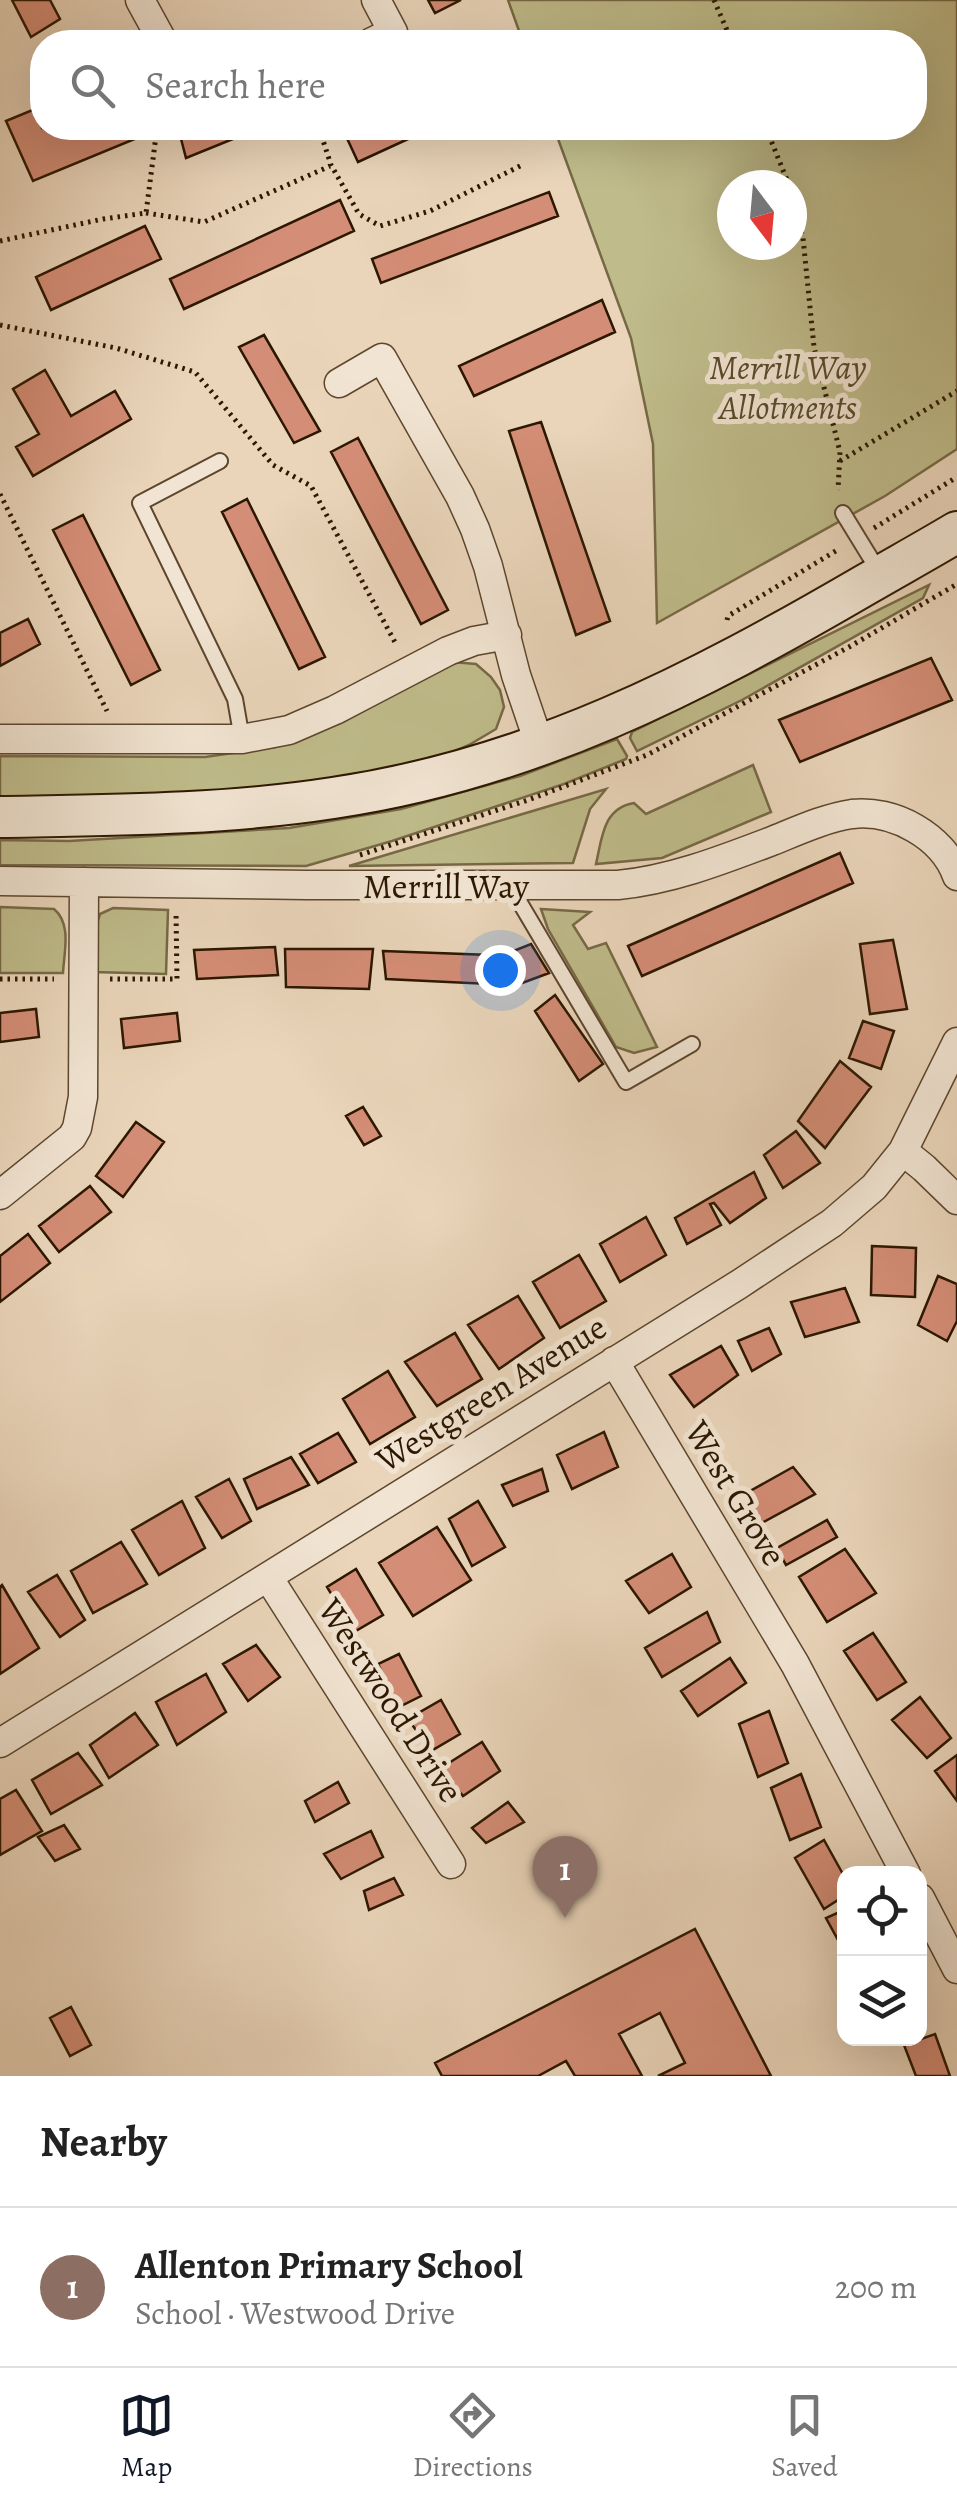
<!DOCTYPE html>
<meta charset="utf-8">
<style>
:root{--surface:#fff;--page:#f2f2f2;--text:#222;--muted:#767676;--line:#e0e0e0;--accent:#111827}
body{margin:0;font-family:Alegreya,serif;background:var(--page);color:var(--text)}
.controls{position:absolute;right:30px;bottom:30px;display:grid;overflow:hidden;border-radius:20px;box-shadow:0 10px 40px #0002}
.controls button{width:90px;height:90px;display:grid;place-items:center;padding:0;border:0;border-bottom:2px solid var(--line);background:var(--surface);color:var(--text);font:50px sans-serif}
.compass{position:absolute;left:717px;top:170px;width:90px;height:90px;border-radius:50%;background:var(--surface);box-shadow:0 10px 40px #0002;rotate:164deg}
.you{position:absolute;left:500px;top:970px;width:35px;height:35px;margin:-25px;border:8px solid #fff;border-radius:50%;background:#1a73e8;box-shadow:0 0 0 15px #1a73e833}
.badge{display:grid;place-items:center;width:65px;height:65px;border-radius:50%;background:var(--accent);color:#fff;font-size:32px;font-weight:700}
.pin{position:absolute;translate:-50% -82px;filter:drop-shadow(0 2px 5px #0008)}
.pin::after{content:'';position:absolute;top:52px;width:35px;height:30px;background:inherit;clip-path:polygon(0 0,100% 0,50% 100%)}
.list{margin:0;padding:0;list-style:none}
h2{display:flex;justify-content:space-between;align-items:center;height:130px;margin:0;padding:0 40px;font-size:42px}
h2 small{font-size:32px;font-weight:400;color:var(--muted)}
.list li{display:grid;grid-template-columns:65px 1fr auto;gap:30px;align-items:center;box-sizing:border-box;height:160px;padding:0 40px;border-top:2px solid var(--line)}
.list b{display:block;font-size:38px;white-space:nowrap}
.list p{margin:0;font-size:32px;white-space:nowrap;color:var(--muted)}
.list em{font-size:32px;font-style:normal;color:var(--muted)}
.icon{flex:none;width:55px;height:55px;fill:none;stroke:currentColor;stroke-width:2;stroke-linecap:round;stroke-linejoin:round}
.map{position:relative;flex:none;width:957px;height:2076px;overflow:hidden}
.search{position:absolute;background:var(--surface);box-shadow:0 10px 40px #0002;left:30px;right:30px;top:30px;height:110px;display:flex;align-items:center;gap:25px;box-sizing:border-box;padding:0 35px;border-radius:40px;color:var(--muted);font-size:38px}
.sheet{height:290px;background:var(--surface)}
nav{display:flex;justify-content:space-around;align-items:center;box-sizing:border-box;height:140px;border-top:2px solid var(--line);background:var(--surface);font-size:28px;color:var(--muted)}
nav a{display:grid;justify-items:center;gap:5px}
nav .on{color:var(--accent)}
.map>svg:first-child{display:block}
.green{fill:#bfbb8a;stroke:#766945;stroke-width:2.5;fill-rule:evenodd}
.building{fill:#d48d76;stroke:#2c1700;stroke-width:2.5}
.lines{fill:none;stroke-linecap:round;stroke-linejoin:round}
.lane-casing{stroke:#5c462e;stroke-width:18}
.street-casing{stroke:#5c462e;stroke-width:31}
.secondary-casing{stroke:#2c1700;stroke-width:44}
.path{stroke:#2c1700;stroke-width:5;stroke-dasharray:2.5 5;stroke-linecap:butt}
.lane{stroke:#f1e4d2;stroke-width:14}
.street{stroke:#f1e4d2;stroke-width:28}
.secondary{stroke:#f1e4d2;stroke-width:40}
.labels{text-anchor:middle;dominant-baseline:central;stroke-width:10;stroke-linejoin:round;paint-order:stroke}
.park-label{font-size:35px;font-style:italic;fill:#584829;stroke:#f1e4d2}
.street-label{font-size:35px;fill:#2c1700;stroke:#f1e4d2}
</style>
<div class="map">
<svg width="957" height="2076" viewBox="0 0 957 2076">
<rect width="100%" height="100%" fill="#ead5ba"/>
<filter id="stains"><feTurbulence type="fractalNoise" baseFrequency=".002" numOctaves="4"/><feColorMatrix values="0 0 0 0 .2 0 0 0 0 .09 0 0 0 0 .02 0 0 0 .5 -.17"/></filter>
<radialGradient id="worn" r=".72"><stop offset=".6" stop-color="#630" stop-opacity="0"/><stop offset="1" stop-color="#630" stop-opacity=".3"/></radialGradient>
<path class="green" d="M508,0h449v449l-72,47 -228,127 -4,-179 -22,-106 -77,-210h360v-86h-391zM732,185h60v60h-60z
M929,585l-6,13 -181,102 -105,51 -7,-13 2,-6z
M452,662l24,2 15,13 9,13 4,17 -8,22 -27,16 -32,14 -163,33 -274,9v-45l205,1 70,-10 68,-25z
M617,739l10,17 -1,3 -62,25 -172,57 -86,25 -306,-1v-25l69,1 220,-13 112,-19 119,-33z
M753,765l18,47 -109,46 -66,6c6,-26 7,-56 38,-61l12,11z
M606,789l-16,20 -17,54 -224,3z
M0,907l54,2c18,15 10,43 9,64h-63z
M113,908l55,2 -2,64 -72,-2v-40l6,-18z
M541,909l49,3 -17,13 15,24 18,-6 51,104 -23,6 -18,-6 -68,-118z"/>
<path class="building" d="M12,0h38l10,19 -29,18z
M428,0h33l-26,13z
M42,106v22h91l4,10 -104,43 -27,-60z
M199,128h61l-74,30 -6,-23z
M359,128h73l-74,34 -13,-28z
M549,192l9,24 -177,67 -9,-24z
M340,200l14,31 -170,78 -14,-30z
M145,226l16,33 -110,51 -15,-33z
M602,300l13,32 -141,64 -15,-30z
M264,335l56,96 -26,12 -55,-96z
M45,370l26,46 44,-25 16,28 -98,57 -17,-29 23,-13 -26,-45z
M541,422l69,199 -34,14 -67,-204z
M358,438l90,172 -27,14 -90,-172z
M247,499l78,158 -26,12 -77,-157z
M83,515l77,155 -29,15 -78,-155z
M28,619l12,25 -40,22v-33z
M931,658l21,42 -152,62 -21,-42z
M840,853l13,30 -211,93 -14,-30z
M893,940l14,69 -37,5 -10,-70z
M531,944l18,29 -40,15 -13,-30z
M275,947l3,28 -81,4 -3,-29z
M285,949h88l-4,40 -83,-2z
M383,951l107,4 -1,29 -103,-5z
M555,995l48,69 -24,17 -44,-70z
M36,1009l3,28 -39,5v-29z
M177,1013l3,28 -56,7 -3,-29z
M863,1021l31,10 -13,38 -32,-11z
M840,1061l31,26 -46,61 -27,-27z
M363,1107l18,29 -17,9 -18,-29z
M136,1122l28,20 -41,55 -27,-21z
M796,1131l24,32 -37,25 -19,-33z
M754,1172l12,26 -36,25 -16,-20 -4,1 11,21 -34,19 -12,-26z
M90,1186l21,26 -52,40 -20,-26z
M646,1217l20,38 -46,27 -20,-38z
M28,1234l22,29 -50,39v-46z
M872,1246l44,2 -1,49 -44,-2z
M579,1255l27,46 -46,27 -27,-46z
M938,1276l19,8v37l-10,20 -29,-16z
M845,1288l14,34 -54,15 -14,-35z
M518,1296l26,42 -45,31 -31,-44z
M769,1328l12,26 -29,17 -14,-30z
M455,1333l27,46 -45,27 -32,-44z
M721,1346l17,29 -44,32 -24,-32z
M388,1371l27,46 -45,27 -27,-45z
M604,1432l14,35 -46,22 -15,-34z
M338,1433l18,29 -38,21 -18,-29z
M291,1457l18,28 -52,24 -13,-30z
M793,1467l22,27 -55,30 -17,-29z
M542,1469l6,22 -35,15 -11,-21z
M229,1479l22,42 -29,17 -26,-41z
M182,1501l23,47 -46,27 -27,-45z
M478,1501l27,46 -33,19 -23,-47z
M827,1520l10,17 -51,28 -9,-17z
M437,1527l34,53 -58,36 -34,-53z
M121,1542l26,42 -54,29 -22,-42z
M845,1549l31,44 -49,29 -28,-45z
M672,1554l19,33 -42,26 -23,-32z
M356,1569l27,46 -29,17 -27,-45z
M57,1575l28,45 -25,17 -32,-45z
M2,1585l37,63 -39,26v-87z
M707,1612l13,30 -58,35 -17,-29z
M873,1633l33,49 -29,18 -33,-49z
M256,1645l24,32 -32,24 -25,-37z
M399,1654l22,42 -22,11 -21,-43z
M730,1658l16,25 -48,33 -17,-25z
M206,1674l20,38 -49,33 -21,-43z
M920,1697l31,41 -24,20 -35,-38z
M441,1700l19,34 -29,17 -23,-32z
M769,1711l19,52 -30,14 -19,-53z
M135,1713l23,32 -49,33 -19,-33z
M482,1742l18,29 -37,25 -22,-28z
M78,1753l24,32 -51,29 -19,-34z
M957,1755v46l-22,-30z
M801,1774l20,53 -31,13 -19,-52z
M338,1782l11,21 -34,19 -10,-21z
M16,1790l26,41 -42,24v-56z
M508,1802l16,20 -38,21 -14,-15z
M64,1825l16,24 -25,12 -17,-24z
M371,1831l12,26 -42,22 -17,-25z
M824,1840l20,36v20l-20,13 -29,-51z
M394,1878l9,17 -34,15 -5,-19z
M844,1910v41l-18,-33z
M695,1929l76,147h-113l27,-13 -25,-50 -41,21 23,42h-67l-9,-15 -28,15h-96l-7,-13z
M71,2007l20,38 -21,11 -20,-38z
M935,2034l15,42h-34l-12,-31z"/>
<g class="lines">
<defs>
<path id="lane" d="M220,461l-80,42 95,196 7,40
M843,513l38,62
M510,886l116,196 66,-38"/>
<path id="street" d="M140,0l23,42
M372,42l21,-10 -17,-32
M339,383l43,-25 78,138 15,33 13,37 28,109 24,71
M0,739h242l47,-9 46,-20 113,-59 26,-10 33,-6
M0,881l307,4h311c53,-5 104,-25 154,-44 25,-10 53,-23 80,-27 41,-5 91,22 105,62
M903,1151l21,17 33,32
M0,1195l72,-58 5,-9 6,-31 1,-215
M614,1361l181,303 111,210
M268,1577l183,287
M0,1743l738,-458 94,-62 42,-36 29,-36 54,-109
M920,1898l37,71"/>
<path id="secondary" d="M0,817c112,-2 223,-2 333,-19 198,-29 362,-114 532,-213 31,-18 62,-35 92,-53"/>
</defs>
<use href="#lane" class="lane-casing"/>
<use href="#street" class="street-casing"/>
<use href="#secondary" class="secondary-casing"/>
<path class="path" d="M714,0l18,42
M319,128l12,37 28,49 21,12 50,-15 92,-46
M766,128l23,57
M792,195l11,43 11,109 26,105 -2,38
M146,213l58,9 126,-56
M0,241l103,-22 43,-6 11,-85
M0,325l116,23 79,24 78,93 38,21 86,160
M840,461l117,-70
M0,494l107,217
M874,528l83,-51
M727,620l1,-4 111,-67
M360,855l168,-55 119,-45 202,-108 108,-63
M0,979h54
M110,979h67l-1,-67"/>
<use href="#lane" class="lane"/>
<use href="#street" class="street"/>
<use href="#secondary" class="secondary"/>
</g>
<g class="labels">
<g class="park-label">
<text x="788" y="367">Merrill Way<tspan x="788" dy="40">Allotments</tspan></text>
</g>
<g class="street-label">
<text x="446" y="886">Merrill Way</text>
<text transform="translate(491 1393) rotate(-32)">Westgreen Avenue</text>
<text transform="translate(736 1493) rotate(59)">West Grove</text>
<text transform="translate(391 1700) rotate(57)">Westwood Drive</text>
</g>
</g>
<rect width="100%" height="100%" filter="url(#stains)"/>
<rect width="100%" height="100%" fill="url(#worn)"/>
</svg>
<div class="controls">
<button><svg class="icon" aria-label="locate" viewBox="0 0 24 24"><circle cx="12" cy="12" r="6"/><path d="M12 2v4M12 18v4M2 12h4M18 12h4"/></svg></button>
<button><svg class="icon" aria-label="layers" viewBox="0 0 24 24"><path d="M12 4l9 5-9 5-9-5zM3 14l9 5 9-5"/></svg></button>
</div>
<svg class="compass" viewBox="-18 -18 36 36"><path d="M0-13l5 13h-10z" fill="#e53935"/><path d="M0 13l5-13h-10z" fill="#767676"/></svg>
<div class="you"></div>
<div class="pin badge" style="left:565px;top:1918px;background:#8d6e63">1</div>
<div class="search"><svg class="icon" aria-label="search" viewBox="0 0 24 24"><circle cx="10" cy="10" r="6"/><path d="M15 15l6 6"/></svg>Search here</div>
</div>
<section class="sheet">
<h2>Nearby<small></small></h2>
<ul class="list">
<li><span class="badge" style="background:#8d6e63">1</span><div><b>Allenton Primary School</b><p>School · Westwood Drive</p></div><em>200 m</em></li>
</ul>
</section>
<nav>
<a class="on"><svg class="icon" aria-label="map" viewBox="0 0 24 24"><path d="M3 6l6-2 6 2 6-2v14l-6 2-6-2-6 2zM9 4v14M15 6v14"/></svg>Map</a>
<a><svg class="icon" aria-label="directions" viewBox="0 0 24 24"><path d="M12 3l9 9-9 9-9-9zM9 14v-3h6M13 9l2 2-2 2"/></svg>Directions</a>
<a><svg class="icon" aria-label="saved" viewBox="0 0 24 24"><path d="M7 4h10v16l-5-4-5 4z"/></svg>Saved</a>
</nav>
